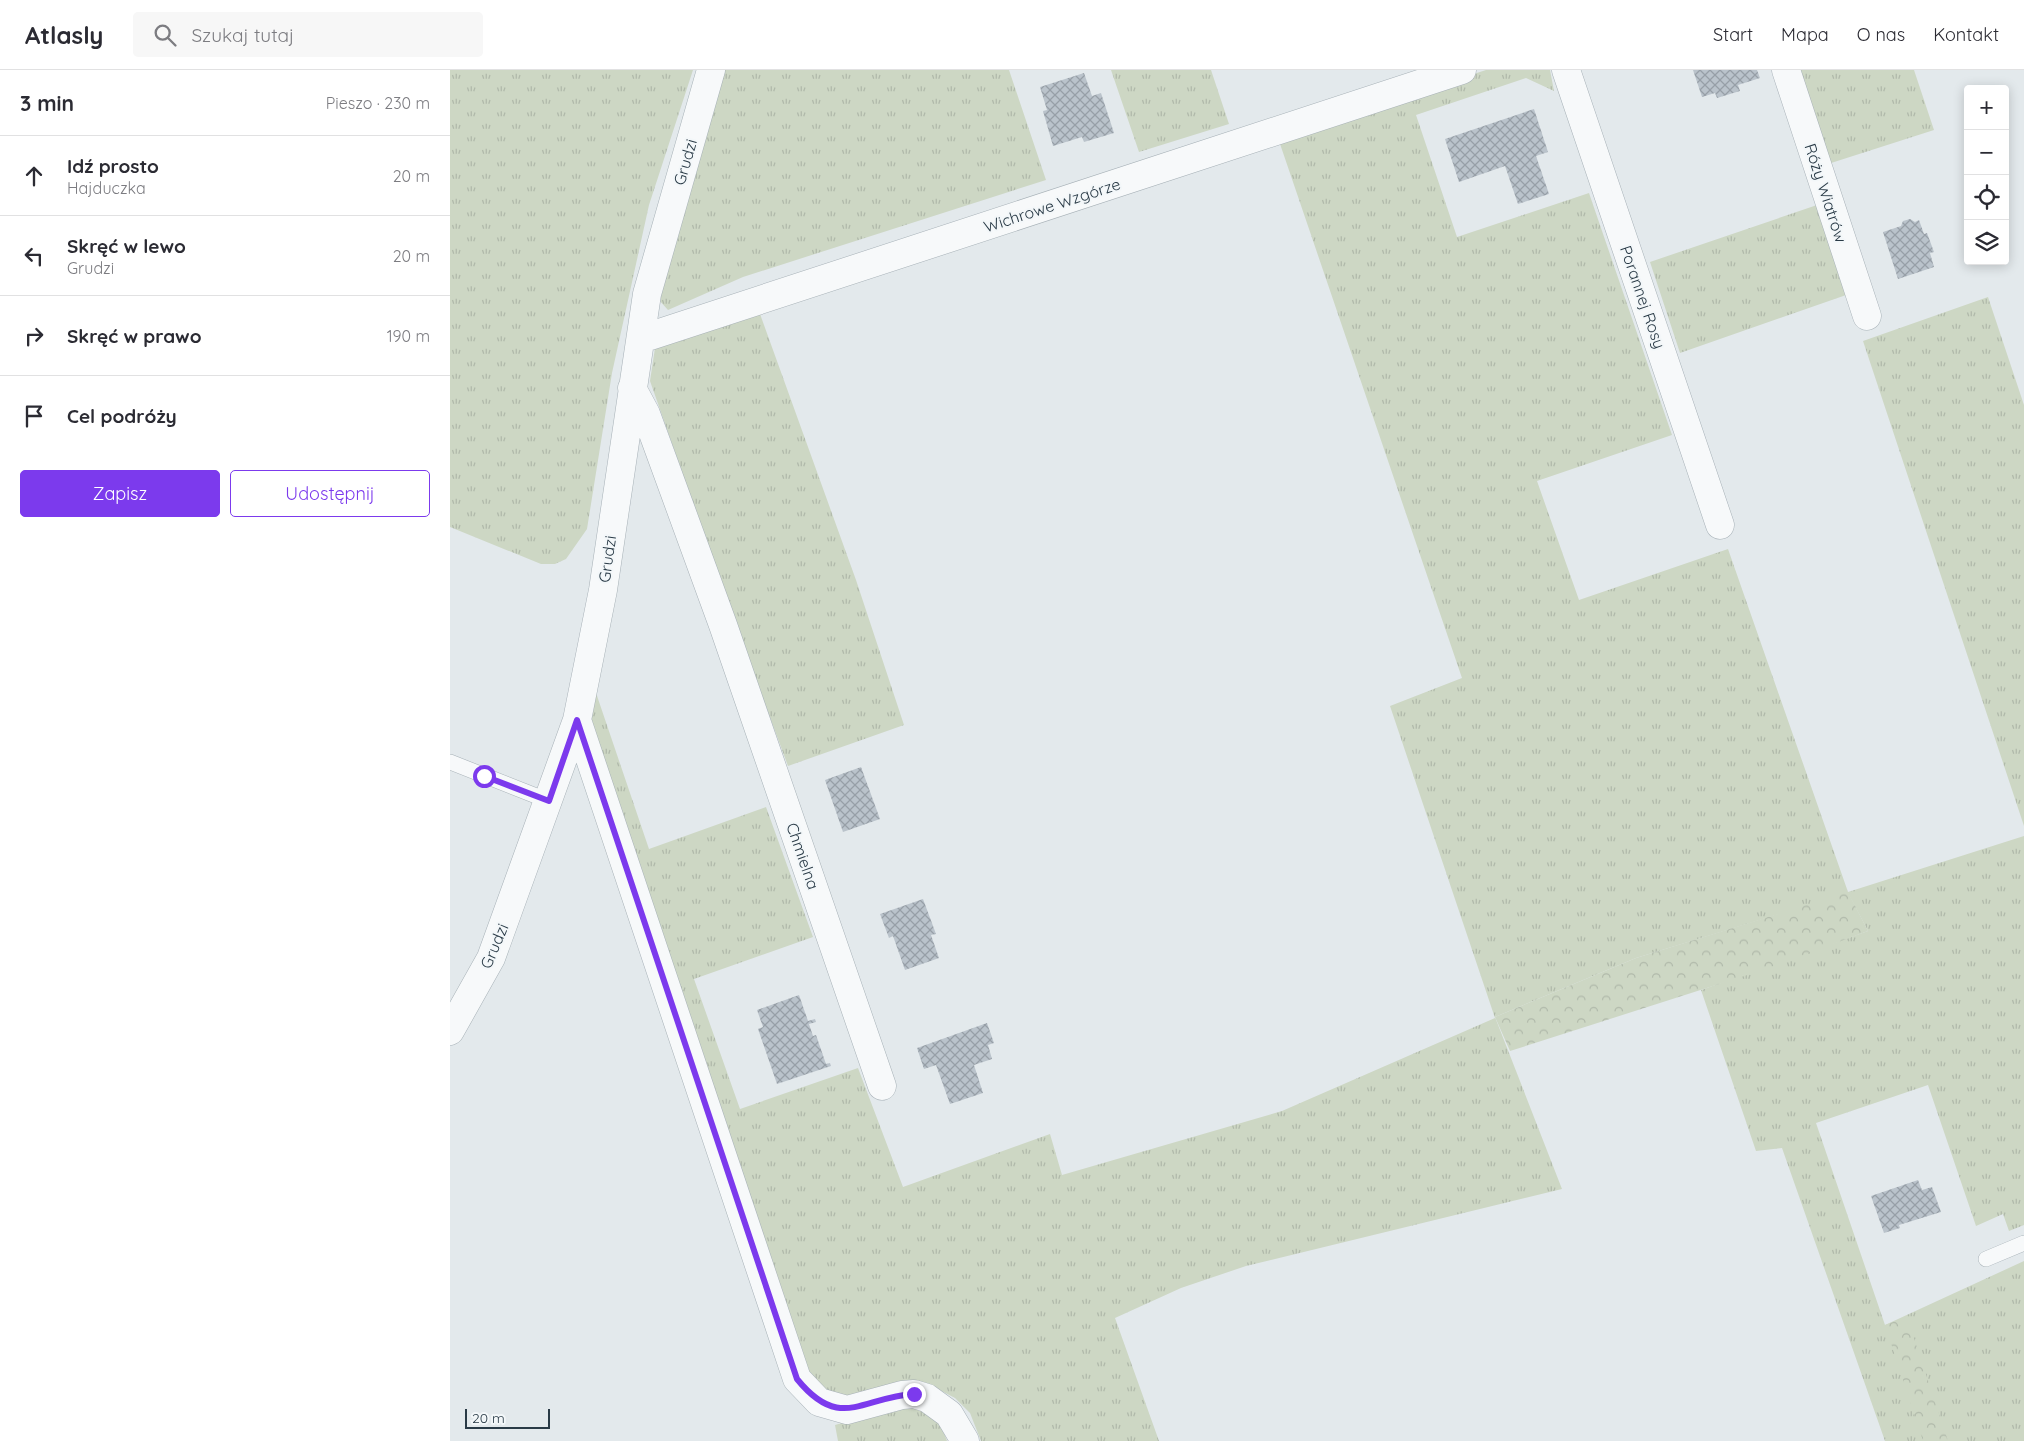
<!DOCTYPE html>
<html lang="pl">
<meta charset="utf-8">
<style>
:root{--surface:#fff;--page:#f7f7f7;--text:#2b2b33;--muted:#7c7c81;--line:#e1e1e2;--accent:#7c3aed}
body{margin:0;font-family:Quicksand,sans-serif;background:var(--page);color:var(--text)}
.controls{position:absolute;right:15px;top:15px;display:grid;overflow:hidden;border-radius:5px;box-shadow:0 2px 12px #0003}
.controls button{width:45px;height:45px;display:grid;place-items:center;padding:0;border:0;border-bottom:1px solid var(--line);background:var(--surface);color:var(--text);font:25px sans-serif}
.scale{position:absolute;left:15px;bottom:12px;width:85px;box-sizing:border-box;padding-left:5px;border:2px solid #293a46;border-top:0;font-size:14px;line-height:18px;white-space:nowrap;color:#293a46;-webkit-text-stroke:4px #f3f7f9;paint-order:stroke}
.stop{position:absolute;width:15px;height:15px;margin:-11px;border:4px solid #7c3aed;border-radius:50%;background:#fff}
.stop.end{background:#7c3aed;border-color:#fff;box-shadow:0 1px 5px #0008}
.list{margin:0;padding:0;list-style:none}
h2{display:flex;justify-content:space-between;align-items:center;height:65px;margin:0;padding:0 20px;font-size:21px}
h2 small{font-size:16px;font-weight:400;color:var(--muted)}
.list li{display:grid;grid-template-columns:32px 1fr auto;gap:15px;align-items:center;box-sizing:border-box;height:80px;padding:0 20px;border-top:1px solid var(--line)}
.list b{display:block;font-size:19px;white-space:nowrap}
.list p{margin:0;font-size:16px;white-space:nowrap;color:var(--muted)}
.list em{font-size:16px;font-style:normal;color:var(--muted)}
.actions{display:flex;gap:10px;padding:15px 20px}
.actions a{flex:1;padding:11px 0;border:1px solid var(--accent);border-radius:5px;text-align:center;font-size:18px;color:var(--accent)}
.actions .main{background:var(--accent);color:#fff}
.icon{flex:none;width:28px;height:28px;fill:none;stroke:currentColor;stroke-width:2;stroke-linecap:round;stroke-linejoin:round}
.map{position:relative;flex:none;width:1574px;height:1371px;overflow:hidden}
header{display:flex;align-items:center;gap:30px;box-sizing:border-box;height:70px;padding:0 25px;background:var(--surface);border-bottom:1px solid var(--line)}
header strong{font-size:24px}
nav{display:flex;gap:28px;margin-inline-start:auto;font-size:18px}
.search{width:350px;height:45px;background:var(--page);display:flex;align-items:center;gap:12px;box-sizing:border-box;padding:0 18px;border-radius:5px;color:var(--muted);font-size:19px}
main{display:flex}
aside{flex:1;background:var(--surface)}
.map>svg:first-child{display:block}
.grass{fill:url(#grass-tufts)}
.forest{fill:url(#forest-crowns)}
.building{fill:url(#building-cross-hatch)}
.lines{fill:none;stroke-linecap:round;stroke-linejoin:round}
.lane-casing{stroke:#a7b1b7;stroke-width:16}
.street-casing{stroke:#a7b1b7;stroke-width:29}
.lane{stroke:#f7f9fa;stroke-width:15}
.street{stroke:#f7f9fa;stroke-width:28}
.route{stroke:#7c3aed;stroke-width:6}
.labels{text-anchor:middle;dominant-baseline:central;stroke-width:4;stroke-linejoin:round;paint-order:stroke}
.street-label{font-size:16px;fill:#293a46;stroke:#f3f7f9}
</style>
<header>
<strong>Atlasly</strong>
<div class="search"><svg class="icon" aria-label="search" viewBox="0 0 24 24"><circle cx="10" cy="10" r="6"/><path d="M15 15l6 6"/></svg>Szukaj tutaj</div>
<nav><a>Start</a><a>Mapa</a><a>O nas</a><a>Kontakt</a></nav>
</header>
<main>
<aside>
<h2>3 min<small>Pieszo · 230 m</small></h2>
<ul class="list">
<li><svg class="icon" aria-label="ahead" viewBox="0 0 24 24"><path d="M12 20V5M6 11l6-6 6 6"/></svg><div><b>Idź prosto</b><p>Hajduczka</p></div><em>20 m</em></li>
<li><svg class="icon" aria-label="left" viewBox="0 0 24 24"><path d="M17 20v-9H6M10 6l-5 5 5 5"/></svg><div><b>Skręć w lewo</b><p>Grudzi</p></div><em>20 m</em></li>
<li><svg class="icon" aria-label="right" viewBox="0 0 24 24"><path d="M7 20v-9h11M14 6l5 5-5 5"/></svg><div><b>Skręć w prawo</b></div><em>190 m</em></li>
<li><svg class="icon" aria-label="arrive" viewBox="0 0 24 24"><path d="M6 21V4h12l-3 4 3 4H6"/></svg><div><b>Cel podróży</b></div></li>
</ul>
<div class="actions"><a class="main">Zapisz</a><a>Udostępnij</a></div>
</aside>
<div class="map">
<svg width="1574" height="1371" viewBox="0 0 1574 1371">
<defs>
<pattern id="grass-tufts" width="24" height="20" patternUnits="userSpaceOnUse" patternTransform="scale(1.25)"><rect width="24" height="20" fill="#cdd7c4"/><path d="M3 7l-1-3M5 7V3M7 7l1-3M15 17l-1-3M17 17v-4M19 17l1-3" fill="none" stroke="#b0b9aa"/></pattern>
<pattern id="forest-crowns" width="20" height="18" patternUnits="userSpaceOnUse" patternTransform="scale(1.25)"><rect width="20" height="18" fill="#cdd7c4"/><path d="M2 6a3 3 0 1 1 6 0M12 15a3 3 0 1 1 6 0" fill="none" stroke="#b0b9aa"/></pattern>
<pattern id="building-cross-hatch" width="8" height="8" patternUnits="userSpaceOnUse" patternTransform="scale(1.25)"><rect width="8" height="8" fill="#bac3cb"/><path d="M0 0l8 8M0 8l8-8" fill="none" stroke="#979fa7"/></pattern>
</defs>
<rect width="100%" height="100%" fill="#e3e9ec"/>
<path class="grass" d="M0,0h243l-44,135 -37,168 -25,156 -21,30 -11,5h-14l-91,-37z
M272,0h287l37,110 -303,97 -75,33 -10,-11z
M661,0h100l18,54 -90,28z
M1036,0h64l4,21 -28,-13 -110,37 41,122 132,-44 83,242 -135,46 42,119 149,-51 120,343 176,-56v389l-15,6 -6,-17 -27,12 -48,-141 -112,38 69,202 139,-64v180h-139l-103,-293 -26,3 -55,-161 167,-59 -20,-38 -212,65 -141,59 67,172 -316,77 -65,22 -66,30 44,123h-178l-11,-28 -15,-15 -29,-15 -50,7 -37,10 -28,-21 -223,-663 6,-29 55,162 117,-42 47,130 -119,42 46,130 118,-41 45,119 147,-53 12,41 220,-64 213,-93 -105,-312 72,-28 -184,-540z
M1347,0h117l20,60 -106,34z
M1370,134l29,90 -169,59 -30,-91z
M1538,227l36,108v421l-161,-485z
M310,244l96,266 48,145 -116,41 -54,-146 -84,-239 5,-33z
M464,1336l25,13 8,22h-109l-3,-16 42,-12z"/>
<path class="forest" d="M1398,822l20,39 -105,39 -253,81 -15,-34 141,-59z
M1457,1247l41,124h-25l-38,-116z"/>
<path class="building" d="M1243,0h64l3,8 -22,7 2,6 -23,7 -2,-5 -13,4z
M634,3l8,23 9,-3 13,40 -30,9 -2,-5 -29,9 -10,-35 4,-1 -7,-23z
M1084,39l14,43 -12,4 13,38 -31,10 -13,-38 -46,16 -14,-43z
M1460,149l5,3 4,-2 5,14 3,-1 7,19 -4,1 4,14 -36,12 -15,-47 18,-6 2,-5z
M411,697l19,52 -37,13 -18,-52z
M473,829l13,35 -5,1 8,23 -34,12 -12,-34 -4,2 -9,-24z
M349,925l9,26 7,-2 1,3 -7,2 4,12 3,-1 10,29 4,-1 1,3 -54,18 -19,-55 5,-2 -6,-17z
M537,953l7,20 -6,2 4,14 -18,6 9,28 -33,11 -14,-39 -12,4 -7,-21z
M1468,1110l4,10 10,-3 9,25 -42,13 1,3 -16,5 -13,-37z"/>
<g class="lines">
<defs>
<path id="lane" d="M0,692l99,39
M1536,1189l38,-16"/>
<path id="street" d="M1116,0l154,455
M1336,0l81,246
M191,269l821,-269
M182,318l14,26 77,211 159,461
M127,650l220,659 22,23 28,8 55,-15 12,-1 13,4 22,16 16,27
M0,961l41,-73 86,-238 26,-130 44,-296 64,-224"/>
</defs>
<use href="#lane" class="lane-casing"/>
<use href="#street" class="street-casing"/>
<use href="#lane" class="lane"/>
<use href="#street" class="street"/>
</g>
<g class="lines">
<path class="route" d="M34,706l65,25 28,-81 220,659c43,53 65,18 117,15"/>
</g>
<g class="labels">
<g class="street-label">
<text transform="translate(235 92) rotate(-74)">Grudzi</text>
<text transform="translate(1376 123) rotate(72)">Róży Wiatrów</text>
<text transform="translate(602 135) rotate(-18)">Wichrowe Wzgórze</text>
<text transform="translate(1193 227) rotate(71)">Porannej Rosy</text>
<text transform="translate(157 489) rotate(-82)">Grudzi</text>
<text transform="translate(353 786) rotate(71)">Chmielna</text>
<text transform="translate(44 876) rotate(-67)">Grudzi</text>
</g>
</g>
</svg>
<div class="controls">
<button>+</button>
<button>−</button>
<button><svg class="icon" aria-label="locate" viewBox="0 0 24 24"><circle cx="12" cy="12" r="6"/><path d="M12 2v4M12 18v4M2 12h4M18 12h4"/></svg></button>
<button><svg class="icon" aria-label="layers" viewBox="0 0 24 24"><path d="M12 4l9 5-9 5-9-5zM3 14l9 5 9-5"/></svg></button>
</div>
<div class="scale">20 m</div>
<div class="stop" style="left:34px;top:706px"></div>
<div class="stop end" style="left:464px;top:1324px"></div>
</div>
</main>
